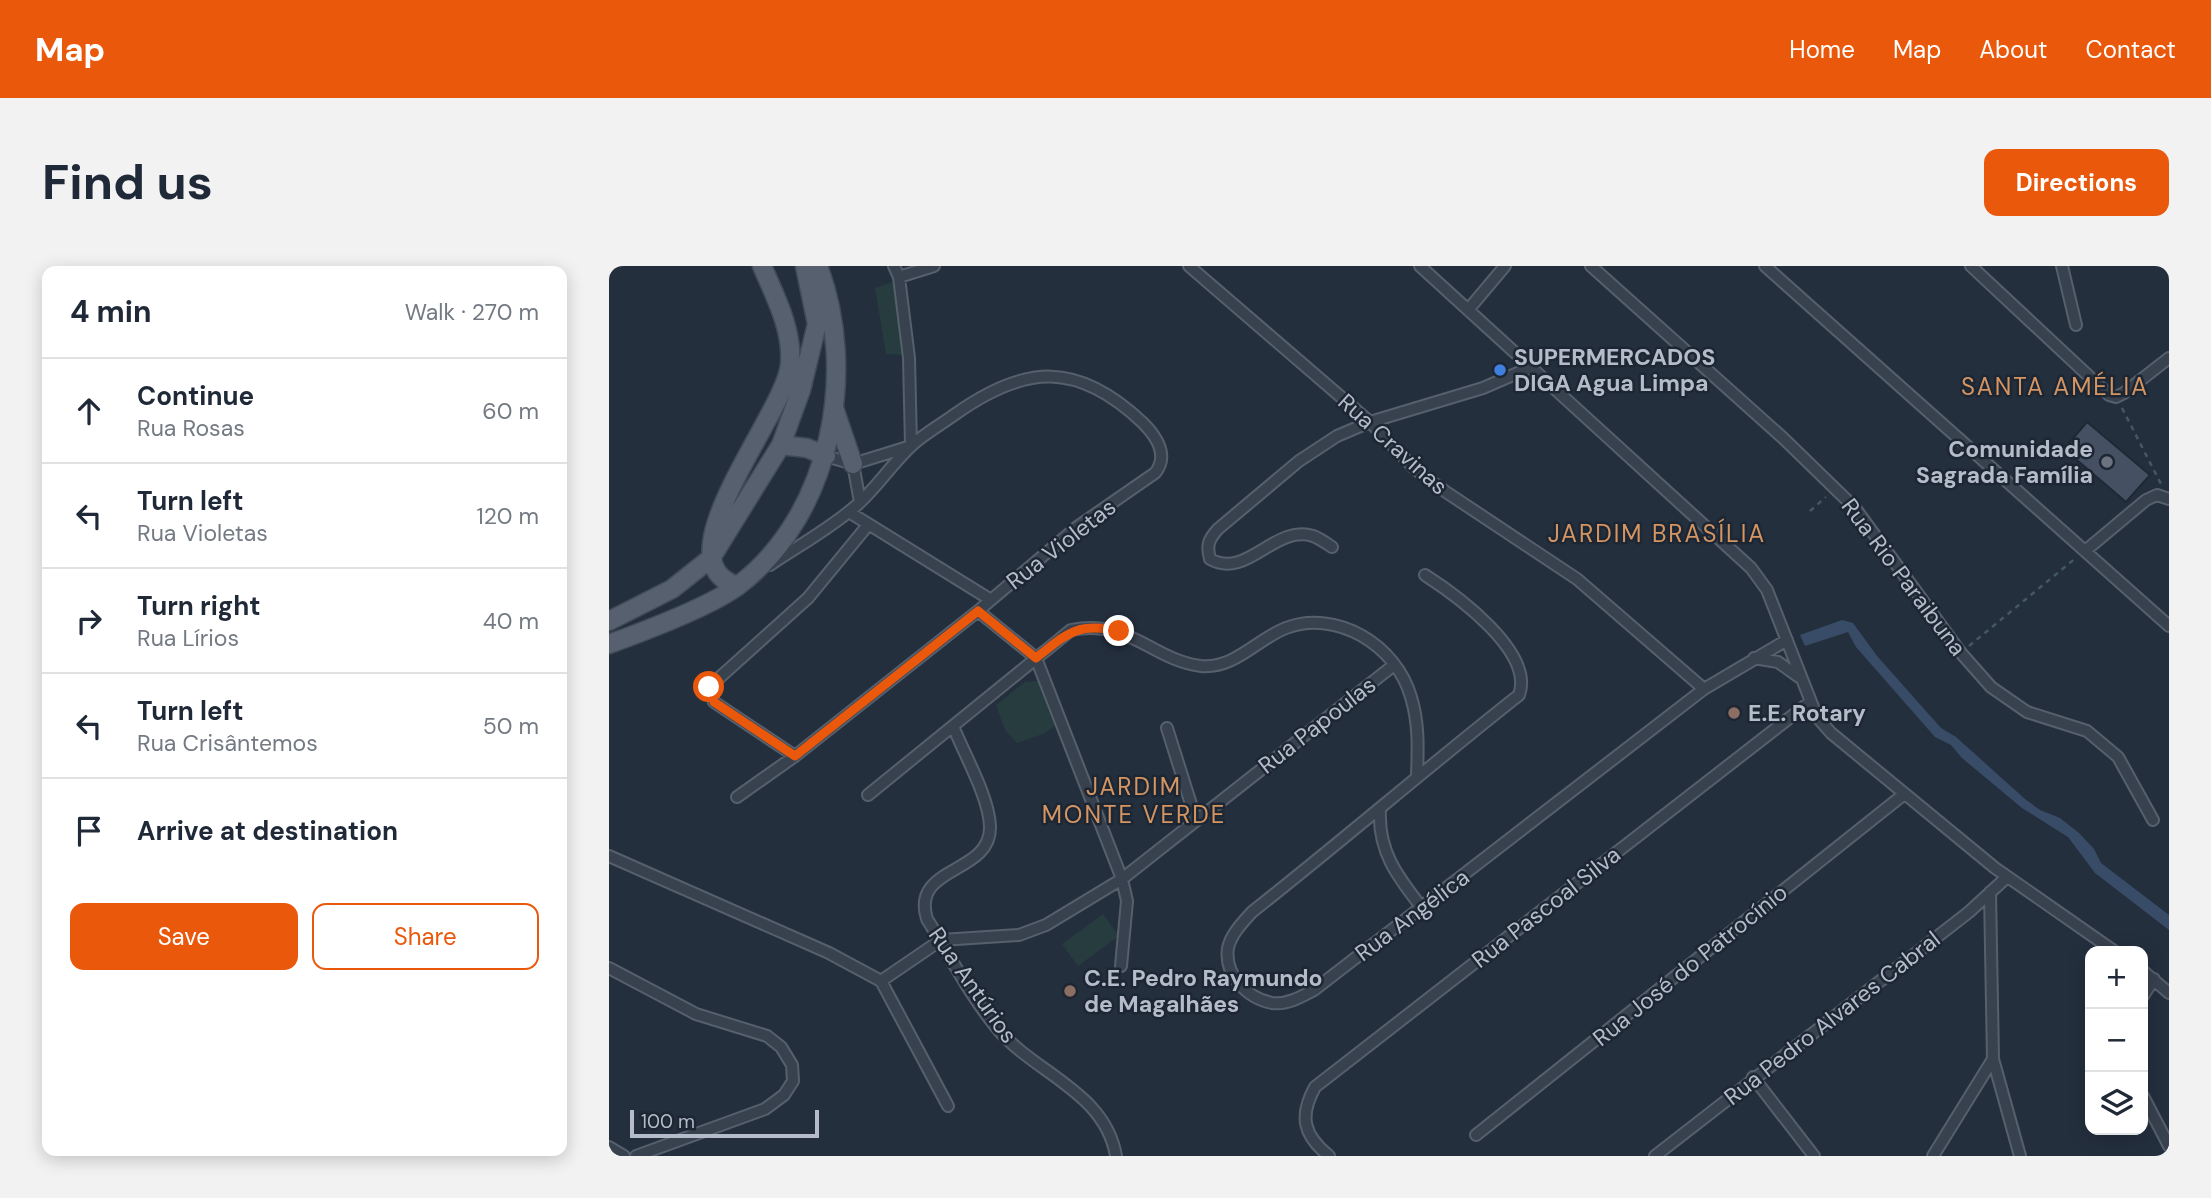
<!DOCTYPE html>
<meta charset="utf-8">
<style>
:root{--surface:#fff;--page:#f2f2f3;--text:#1f2937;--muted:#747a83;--line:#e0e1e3;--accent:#ea580c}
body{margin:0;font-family:"DM Sans",sans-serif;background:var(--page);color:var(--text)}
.controls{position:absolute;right:21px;bottom:21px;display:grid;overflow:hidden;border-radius:14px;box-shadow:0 4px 18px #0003}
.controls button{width:63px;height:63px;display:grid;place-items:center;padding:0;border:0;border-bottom:2px solid var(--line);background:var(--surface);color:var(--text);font:35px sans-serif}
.scale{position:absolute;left:21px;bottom:18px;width:189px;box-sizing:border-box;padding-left:7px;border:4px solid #b4bcc9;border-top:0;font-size:19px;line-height:24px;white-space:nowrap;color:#b4bcc9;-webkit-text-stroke:5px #1d2633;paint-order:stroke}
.stop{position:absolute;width:21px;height:21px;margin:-16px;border:5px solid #ea580c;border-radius:50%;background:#fff}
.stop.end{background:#ea580c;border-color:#fff;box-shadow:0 2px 7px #0008}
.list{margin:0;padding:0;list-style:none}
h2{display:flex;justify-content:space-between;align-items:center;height:91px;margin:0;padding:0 28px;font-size:30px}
h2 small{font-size:23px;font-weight:400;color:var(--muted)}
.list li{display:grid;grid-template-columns:46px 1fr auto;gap:21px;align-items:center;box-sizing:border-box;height:105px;padding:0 28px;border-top:2px solid var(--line)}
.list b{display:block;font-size:26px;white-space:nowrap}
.list p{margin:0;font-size:23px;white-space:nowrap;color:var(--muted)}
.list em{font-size:23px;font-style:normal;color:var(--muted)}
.actions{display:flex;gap:14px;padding:21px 28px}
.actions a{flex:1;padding:16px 0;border:2px solid var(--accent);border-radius:14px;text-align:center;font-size:24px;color:var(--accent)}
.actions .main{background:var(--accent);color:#fff}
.icon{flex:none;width:38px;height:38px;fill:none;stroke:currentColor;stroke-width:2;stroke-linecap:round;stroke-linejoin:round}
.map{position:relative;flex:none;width:1560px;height:890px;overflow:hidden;border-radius:14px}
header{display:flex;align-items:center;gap:42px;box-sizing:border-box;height:98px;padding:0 35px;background:var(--accent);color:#fff}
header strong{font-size:33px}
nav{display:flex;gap:38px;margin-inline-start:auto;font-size:24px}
.intro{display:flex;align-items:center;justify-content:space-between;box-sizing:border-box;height:168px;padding:0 42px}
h1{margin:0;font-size:49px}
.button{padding:18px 32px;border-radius:14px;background:var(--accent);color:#fff;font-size:24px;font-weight:700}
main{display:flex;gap:42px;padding:0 42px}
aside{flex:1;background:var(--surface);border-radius:14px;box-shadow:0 4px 18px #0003}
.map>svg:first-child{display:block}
.green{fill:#263c3f}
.water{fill:#394c67}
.building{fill:#455162;stroke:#1f2835;stroke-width:2}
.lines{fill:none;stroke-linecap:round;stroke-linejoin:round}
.street-casing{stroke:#565f6c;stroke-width:14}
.primary-casing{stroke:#414a57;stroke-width:21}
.path{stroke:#44595c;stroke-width:2.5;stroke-dasharray:5 5;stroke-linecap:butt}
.street{stroke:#38414e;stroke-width:10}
.primary{stroke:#56606e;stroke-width:18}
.route{stroke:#ea580c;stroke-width:9}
.shop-dot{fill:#3f7fe0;stroke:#1d2633;stroke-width:2.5}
.worship-dot{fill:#6b7280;stroke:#1d2633;stroke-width:2.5}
.education-dot{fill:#8d6e63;stroke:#1d2633;stroke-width:2.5}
.labels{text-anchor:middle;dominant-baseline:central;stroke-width:5;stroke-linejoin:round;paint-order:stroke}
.poi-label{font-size:23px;font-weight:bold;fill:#b4bcc9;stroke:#1d2633;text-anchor:start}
.street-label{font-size:23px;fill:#b4bcc9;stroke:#1d2633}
.neighbourhood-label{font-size:24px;letter-spacing:2px;fill:#d59563;stroke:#1d2633}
</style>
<header>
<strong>Map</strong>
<nav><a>Home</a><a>Map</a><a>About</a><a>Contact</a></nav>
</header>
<div class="intro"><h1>Find us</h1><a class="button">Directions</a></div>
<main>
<aside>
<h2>4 min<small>Walk · 270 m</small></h2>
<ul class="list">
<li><svg class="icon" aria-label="ahead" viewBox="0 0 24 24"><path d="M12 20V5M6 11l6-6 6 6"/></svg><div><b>Continue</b><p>Rua Rosas</p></div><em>60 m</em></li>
<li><svg class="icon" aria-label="left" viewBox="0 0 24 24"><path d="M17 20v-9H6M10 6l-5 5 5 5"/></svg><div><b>Turn left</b><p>Rua Violetas</p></div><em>120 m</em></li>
<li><svg class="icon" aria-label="right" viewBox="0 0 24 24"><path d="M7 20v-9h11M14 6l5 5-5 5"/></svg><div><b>Turn right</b><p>Rua Lírios</p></div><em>40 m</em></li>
<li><svg class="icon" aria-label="left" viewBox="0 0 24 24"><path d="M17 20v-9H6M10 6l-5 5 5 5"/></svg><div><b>Turn left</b><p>Rua Crisântemos</p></div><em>50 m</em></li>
<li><svg class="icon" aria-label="arrive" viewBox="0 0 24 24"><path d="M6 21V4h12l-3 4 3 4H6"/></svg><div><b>Arrive at destination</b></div></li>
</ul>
<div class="actions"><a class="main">Save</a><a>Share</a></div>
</aside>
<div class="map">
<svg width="1560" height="890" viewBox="0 0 1560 890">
<rect width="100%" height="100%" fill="#242f3e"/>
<path class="green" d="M286,15l10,74 -19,-1 -11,-66z
M429,415l17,45 -12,8 -26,9 -12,-13 -9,-25 29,-23z
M494,648l16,22 -41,30 -16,-22z"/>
<path class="water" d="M1233,354l11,3 24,33 64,72 15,9 69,62 15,11 20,8 19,15 15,16 7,14 68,52v15l-74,-57 -27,-36 -46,-29 -60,-50 -11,-13 -16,-8 -79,-90 -8,-15 -43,14 -5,-11z"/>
<path class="building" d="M1478,156l63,53 -24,27 -62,-53z"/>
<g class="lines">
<defs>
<path id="street" d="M285,0l5,11 10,81 2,88
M580,0l181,156 45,47 31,23 131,87 127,110
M811,0l331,302 16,22 50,127 14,16 164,135 119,83
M982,0l192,172 72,70 106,145 30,34 36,25 60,19 31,26 35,63
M1156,0l404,360
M1362,0l138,129 7,2 8,-4 45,-35
M1453,0l14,59
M290,11l35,-11
M859,44l37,-44
M217,190l27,8 58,-18
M244,198l7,38
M240,246l142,88
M723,281c-6,-4 -13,-9 -19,-11 -39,-12 -66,44 -103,23 -4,-14 -1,-20 8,-30l81,-68 38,-25 33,-14 113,-34 46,-20
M1476,285l61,-51 11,-5 12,4
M816,309c31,20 110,77 94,120 -90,71 -177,146 -267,217 -9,10 -21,22 -24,36 -4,27 19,50 44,55 15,2 29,-6 42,-13l390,-301 83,-49
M369,345l58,47 86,221 5,22 -6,65
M1145,392l24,4 21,15
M344,460c11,28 36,71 37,100 2,49 -80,39 -63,93 22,35 42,75 69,108 37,46 109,64 120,129
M558,462l29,92
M186,490l-81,-54 -5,-15 99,-89 60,-73
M259,529l203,-165c58,-12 81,30 130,36 34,3 56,-27 85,-38 51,-19 110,17 125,69 8,26 7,51 6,78
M128,531l58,-41 183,-145 99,-84 78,-54c14,-17 2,-36 -12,-50 -65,-62 -118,-59 -189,-8 -14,10 -30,19 -43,31 -19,18 -34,41 -54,59 -26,23 -59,41 -87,60
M771,545c-2,41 18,66 42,97
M0,590l220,97 52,28 67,125
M1381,626l3,167 27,97
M0,702l87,46 71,22 14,11 11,18 1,16 -9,14 -19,14 -129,47
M1534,705l26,22
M272,715l60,-41 78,-5 27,-10 76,-46 272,-214
M1534,730l11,-17
M1144,811l61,79
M1534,830l26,50
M867,869l427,-340
M0,881l15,9
M720,890c-26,-21 -30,-40 -14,-69l495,-385
M1046,890l314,-244 38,-35
M1324,890l60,-97"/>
<path id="primary" d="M225,142l19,56
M172,179l26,3 19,8
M129,320c-81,-23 49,-174 52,-222 3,-34 -15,-68 -28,-98
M0,355l63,-32 39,-31 70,-113 20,-55 16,-66 -12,-58
M0,378c36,-13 101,-37 130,-59 93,-71 119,-214 79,-319"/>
</defs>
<use href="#street" class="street-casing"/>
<use href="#primary" class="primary-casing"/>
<path class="path" d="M1513,142l40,78
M1201,245l16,-14
M1360,380l108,-89"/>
<use href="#street" class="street"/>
<use href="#primary" class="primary"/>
</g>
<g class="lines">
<path class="route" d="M100,421l5,15 81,54 183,-145 58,47c32,-25 41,-36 83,-27"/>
</g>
<circle class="shop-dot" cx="891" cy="104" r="7"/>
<circle class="worship-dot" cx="1498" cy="196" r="7"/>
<g class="education-dot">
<circle cx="1125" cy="447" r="7"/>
<circle cx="461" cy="725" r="7"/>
</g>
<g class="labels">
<g class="poi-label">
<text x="905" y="91">SUPERMERCADOS<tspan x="905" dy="26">DIGA Agua Limpa</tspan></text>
<text x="1484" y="183" text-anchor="end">Comunidade<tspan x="1484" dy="26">Sagrada Família</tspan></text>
<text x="1139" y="447">E.E. Rotary</text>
<text x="475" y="712">C.E. Pedro Raymundo<tspan x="475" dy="26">de Magalhães</tspan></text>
</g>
<g class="street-label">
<text transform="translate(784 178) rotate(42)">Rua Cravinas</text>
<text transform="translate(452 278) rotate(-38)">Rua Violetas</text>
<text transform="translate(1295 311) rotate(53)">Rua Rio Paraibuna</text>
<text transform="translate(708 459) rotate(-38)">Rua Papoulas</text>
<text transform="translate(937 641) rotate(-38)">Rua Pascoal Silva</text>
<text transform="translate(803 649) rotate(-37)">Rua Angélica</text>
<text transform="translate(1081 699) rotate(-39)">Rua José do Patrocínio</text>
<text transform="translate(364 719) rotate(55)">Rua Antúrios</text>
<text transform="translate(1223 752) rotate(-38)">Rua Pedro Alvares Cabral</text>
</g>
<g class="neighbourhood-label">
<text x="1446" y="120">SANTA AMÉLIA</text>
<text x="1048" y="267">JARDIM BRASÍLIA</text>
<text x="525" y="520">JARDIM<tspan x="525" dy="28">MONTE VERDE</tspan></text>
</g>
</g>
</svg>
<div class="controls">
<button>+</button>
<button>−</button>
<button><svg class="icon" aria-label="layers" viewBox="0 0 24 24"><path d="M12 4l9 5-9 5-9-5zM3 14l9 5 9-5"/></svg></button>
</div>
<div class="scale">100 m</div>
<div class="stop" style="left:100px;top:421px"></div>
<div class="stop end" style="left:510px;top:365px"></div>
</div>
</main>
